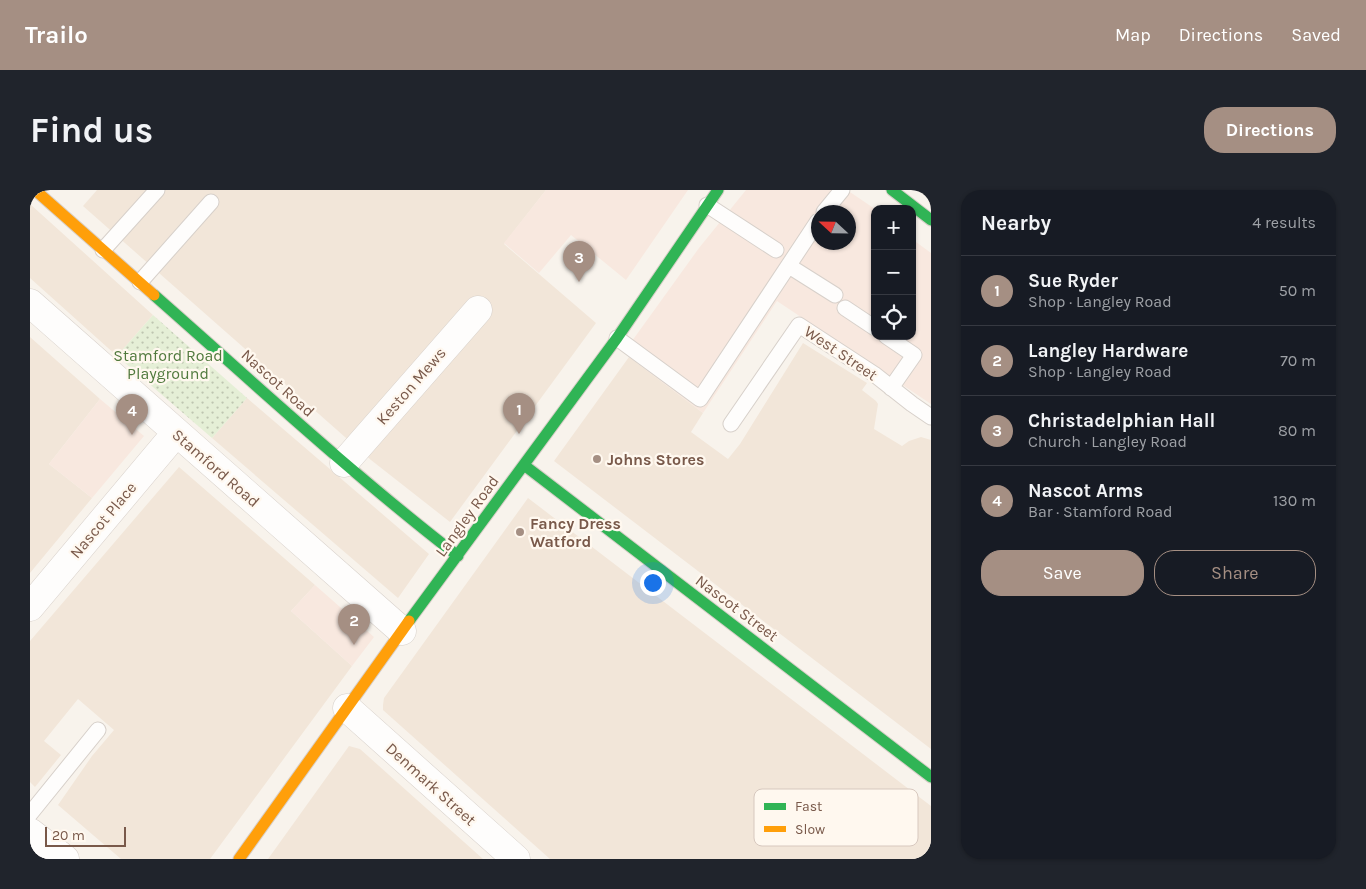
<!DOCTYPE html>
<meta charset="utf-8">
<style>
:root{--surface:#171b24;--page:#20242c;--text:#f1f3f6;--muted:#9ea1a6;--line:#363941;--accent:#a58f83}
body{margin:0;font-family:Karla,sans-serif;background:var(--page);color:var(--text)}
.controls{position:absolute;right:15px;top:15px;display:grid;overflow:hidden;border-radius:10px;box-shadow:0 1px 4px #0004}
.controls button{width:45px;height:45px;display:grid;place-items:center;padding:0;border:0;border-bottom:1px solid var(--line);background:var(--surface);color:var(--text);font:25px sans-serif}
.compass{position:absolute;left:781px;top:15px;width:45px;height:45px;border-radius:50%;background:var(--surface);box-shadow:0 1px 4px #0004;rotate:292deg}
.scale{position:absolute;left:15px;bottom:12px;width:81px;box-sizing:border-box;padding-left:5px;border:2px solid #79594a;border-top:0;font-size:14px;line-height:18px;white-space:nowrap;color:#79594a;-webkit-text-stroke:4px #fff8ef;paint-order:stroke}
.you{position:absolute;left:622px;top:392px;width:18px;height:18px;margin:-12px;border:4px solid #fff;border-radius:50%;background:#1a73e8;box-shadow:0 0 0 8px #1a73e833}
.badge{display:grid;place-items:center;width:32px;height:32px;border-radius:50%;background:var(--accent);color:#fff;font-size:16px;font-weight:700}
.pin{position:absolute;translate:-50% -41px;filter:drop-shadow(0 1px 2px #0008)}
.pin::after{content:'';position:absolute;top:26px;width:18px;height:15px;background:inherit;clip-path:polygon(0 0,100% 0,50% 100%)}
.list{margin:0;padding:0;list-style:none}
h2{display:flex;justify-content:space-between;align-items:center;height:65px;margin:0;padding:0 20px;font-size:21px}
h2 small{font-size:16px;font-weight:400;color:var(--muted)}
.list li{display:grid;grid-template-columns:32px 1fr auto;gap:15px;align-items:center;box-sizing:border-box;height:70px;padding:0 20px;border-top:1px solid var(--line)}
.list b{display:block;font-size:19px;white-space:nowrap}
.list p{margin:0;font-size:16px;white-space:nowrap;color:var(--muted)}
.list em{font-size:16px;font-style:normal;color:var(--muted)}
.actions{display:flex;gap:10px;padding:15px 20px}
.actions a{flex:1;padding:11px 0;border:1px solid var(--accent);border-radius:20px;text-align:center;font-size:18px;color:var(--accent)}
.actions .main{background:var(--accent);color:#fff}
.icon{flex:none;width:28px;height:28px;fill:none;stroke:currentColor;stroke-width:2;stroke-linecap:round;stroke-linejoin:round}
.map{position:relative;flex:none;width:901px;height:669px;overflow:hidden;border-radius:20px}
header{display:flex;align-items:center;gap:30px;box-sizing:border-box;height:70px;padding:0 25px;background:var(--accent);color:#fff}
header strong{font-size:24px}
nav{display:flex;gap:28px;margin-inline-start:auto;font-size:18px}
.intro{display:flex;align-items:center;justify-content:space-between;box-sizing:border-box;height:120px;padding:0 30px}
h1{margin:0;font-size:35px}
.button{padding:12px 22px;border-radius:20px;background:var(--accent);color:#fff;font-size:18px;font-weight:700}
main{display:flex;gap:30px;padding:0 30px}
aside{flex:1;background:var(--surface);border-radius:20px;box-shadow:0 1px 4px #0004}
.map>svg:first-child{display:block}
.residential{fill:#f2e6d9}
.commercial{fill:#f8e8df;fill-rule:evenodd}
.park{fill:url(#park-dots)}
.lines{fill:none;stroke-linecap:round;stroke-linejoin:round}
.lane-casing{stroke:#d7d0ca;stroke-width:17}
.street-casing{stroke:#d7d0ca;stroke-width:29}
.fast-casing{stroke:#d8cfc8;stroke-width:13}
.slow-casing{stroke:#d8cfc8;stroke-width:13}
.lane{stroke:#fefdfc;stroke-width:15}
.street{stroke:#fefdfc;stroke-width:28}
.fast{stroke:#30b455;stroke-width:11}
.slow{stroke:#ff9f0a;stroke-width:11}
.poi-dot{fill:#a58f83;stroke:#fff8ef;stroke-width:2}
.labels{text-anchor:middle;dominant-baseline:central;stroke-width:4.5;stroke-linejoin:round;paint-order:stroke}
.street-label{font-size:16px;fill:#79594a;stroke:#fff8ef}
.park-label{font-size:16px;fill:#517a3e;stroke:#fff8ef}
.poi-label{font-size:16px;font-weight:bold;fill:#79594a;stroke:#fff8ef;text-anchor:start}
.key{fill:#fff8ef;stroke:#d7c8be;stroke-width:1}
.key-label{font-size:14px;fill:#79594a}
</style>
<header>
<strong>Trailo</strong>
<nav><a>Map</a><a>Directions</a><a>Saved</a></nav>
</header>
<div class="intro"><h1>Find us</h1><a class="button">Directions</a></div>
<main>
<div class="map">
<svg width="901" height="669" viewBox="0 0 901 669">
<defs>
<pattern id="park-dots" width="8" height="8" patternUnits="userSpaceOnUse" patternTransform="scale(1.25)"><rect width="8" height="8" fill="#e5efd6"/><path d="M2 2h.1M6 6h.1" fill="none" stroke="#bec5b0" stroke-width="1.8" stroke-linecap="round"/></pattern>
</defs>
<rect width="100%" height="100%" fill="#f8f3ec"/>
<path class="residential" d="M67,0h449l-42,54 92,79 -146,199 -79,-62 -288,-254z
M0,14l123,111 -36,41 -87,-78z
M0,147l70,62 -51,65 43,34 -62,75z
M773,153l64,40 -5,7 14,11 2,3 -4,25 28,17 7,-5 12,-4 10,3v309l-377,-288 75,-104 74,56 -12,19 37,27 12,-15z
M217,208l182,156 -31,44 -186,-160z
M149,277l136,118 -24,26 61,55 -142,193h-89l-63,-54 34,-49 22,-26 -36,-31 -34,42 17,14 -26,32 -5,-5v-141z
M498,308l403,308v53h-381l-167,-149v-5l1,-7z
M319,556l11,3 123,110h-215z"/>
<path class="commercial" d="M516,0h142l-62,90 -55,-45 -32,38 -35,-30z
M716,0h101l28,19v127h37v-97l19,14v151l-154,-103 -74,112 -74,-56 3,-16 31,-43 36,-50zM788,22h30v30h-30z
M70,209l44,37 -52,62 -43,-34z
M285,395l59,52 -22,29 -61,-55z"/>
<path class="park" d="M123,125l94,83 -35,40 -95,-82z"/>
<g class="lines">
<defs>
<path id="lane" d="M677,15l69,45
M794,22l18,-22
M73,60l54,-60
M759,76l46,29
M110,92l71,-80
M815,118l30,20
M856,146l28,19 -23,33
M587,148l83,61 118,-178
M701,234l68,-99 75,49 38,30 19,13
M0,624l68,-84"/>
<path id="street" d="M0,113l372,328
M314,273l134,-153
M0,417l146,-174
M317,518l169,151
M0,642l35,27"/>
<path id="fast" d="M862,0l39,30
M124,105c100,88 198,179 304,261
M494,275l407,312
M379,431l208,-283 101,-148"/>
<path id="slow" d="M5,0l119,105
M209,669l170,-238"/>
</defs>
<use href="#lane" class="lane-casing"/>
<use href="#street" class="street-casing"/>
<use href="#fast" class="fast-casing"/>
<use href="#slow" class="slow-casing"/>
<use href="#lane" class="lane"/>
<use href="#street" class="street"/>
<use href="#fast" class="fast"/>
<use href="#slow" class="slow"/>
</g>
<g class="poi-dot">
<circle cx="567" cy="269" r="5"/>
<circle cx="490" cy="342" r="5"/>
</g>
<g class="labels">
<g class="street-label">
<text transform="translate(811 163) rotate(34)">West Street</text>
<text transform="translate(248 193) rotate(42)">Nascot Road</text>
<text transform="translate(381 196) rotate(-49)">Keston Mews</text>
<text transform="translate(186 278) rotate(41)">Stamford Road</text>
<text transform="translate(437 326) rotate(-54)">Langley Road</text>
<text transform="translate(73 330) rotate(-50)">Nascot Place</text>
<text transform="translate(707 418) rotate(37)">Nascot Street</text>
<text transform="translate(401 594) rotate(42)">Denmark Street</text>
</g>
<g class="park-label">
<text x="138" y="165">Stamford Road<tspan x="138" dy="18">Playground</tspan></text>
</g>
<g class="poi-label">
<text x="577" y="269">Johns Stores</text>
<text x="500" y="333">Fancy Dress<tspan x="500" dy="18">Watford</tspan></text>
</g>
</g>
<rect x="724" y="599" width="164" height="57" rx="8" class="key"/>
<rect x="734" y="613" width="22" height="7" fill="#30b455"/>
<rect x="734" y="636" width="22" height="6" fill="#ff9f0a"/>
<g class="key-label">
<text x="765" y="621">Fast</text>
<text x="765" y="644">Slow</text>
</g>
</svg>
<div class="controls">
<button>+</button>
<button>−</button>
<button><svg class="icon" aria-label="locate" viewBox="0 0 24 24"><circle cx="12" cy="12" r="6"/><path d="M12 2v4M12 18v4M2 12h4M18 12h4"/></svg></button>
</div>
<svg class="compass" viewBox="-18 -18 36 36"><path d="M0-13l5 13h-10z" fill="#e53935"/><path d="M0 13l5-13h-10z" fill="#9ea1a6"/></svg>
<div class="scale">20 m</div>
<div class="you"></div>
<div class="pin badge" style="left:489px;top:244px">1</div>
<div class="pin badge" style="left:324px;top:455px">2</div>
<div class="pin badge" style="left:549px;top:92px">3</div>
<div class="pin badge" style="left:102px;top:245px">4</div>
</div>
<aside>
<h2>Nearby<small>4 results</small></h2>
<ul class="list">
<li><span class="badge">1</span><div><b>Sue Ryder</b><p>Shop · Langley Road</p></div><em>50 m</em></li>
<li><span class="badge">2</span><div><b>Langley Hardware</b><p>Shop · Langley Road</p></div><em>70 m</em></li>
<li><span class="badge">3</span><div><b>Christadelphian Hall</b><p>Church · Langley Road</p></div><em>80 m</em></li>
<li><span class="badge">4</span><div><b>Nascot Arms</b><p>Bar · Stamford Road</p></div><em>130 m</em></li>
</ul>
<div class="actions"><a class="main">Save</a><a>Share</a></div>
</aside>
</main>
